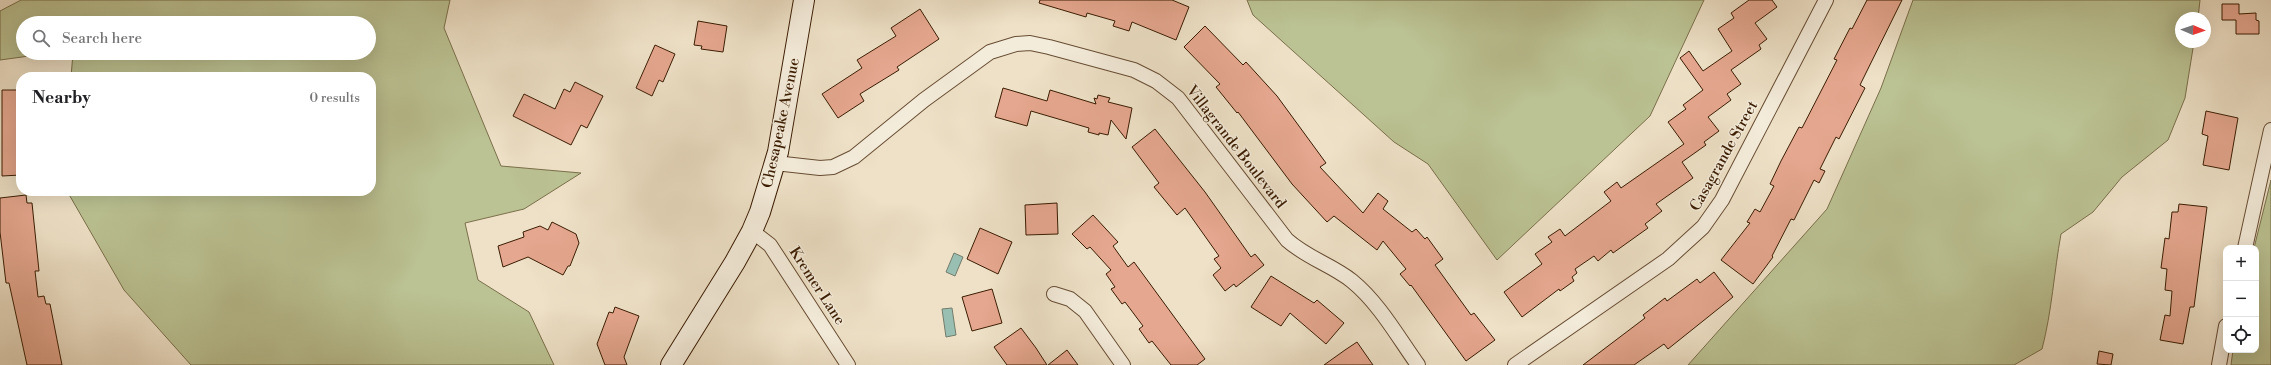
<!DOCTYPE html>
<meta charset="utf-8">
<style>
:root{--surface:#fff;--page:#f2f2f2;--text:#202124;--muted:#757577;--line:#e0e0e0}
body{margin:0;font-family:"Libre Bodoni",serif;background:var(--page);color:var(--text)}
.controls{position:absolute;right:12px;bottom:12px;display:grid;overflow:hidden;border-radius:8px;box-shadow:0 4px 16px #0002}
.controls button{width:36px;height:36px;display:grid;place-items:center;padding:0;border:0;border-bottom:1px solid var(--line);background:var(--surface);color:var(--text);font:20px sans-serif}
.compass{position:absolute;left:2175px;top:12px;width:36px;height:36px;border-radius:50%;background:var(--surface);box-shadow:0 4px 16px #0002;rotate:92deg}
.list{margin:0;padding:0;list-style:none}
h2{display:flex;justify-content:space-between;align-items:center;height:52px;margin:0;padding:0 16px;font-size:17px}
h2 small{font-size:13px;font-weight:400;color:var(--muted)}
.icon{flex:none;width:22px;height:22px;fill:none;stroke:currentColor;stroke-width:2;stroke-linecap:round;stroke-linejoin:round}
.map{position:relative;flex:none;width:2271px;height:365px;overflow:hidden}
.search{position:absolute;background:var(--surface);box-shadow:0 4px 16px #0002;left:16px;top:16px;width:360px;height:44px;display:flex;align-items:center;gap:10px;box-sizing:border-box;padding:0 14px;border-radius:22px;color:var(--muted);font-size:15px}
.panel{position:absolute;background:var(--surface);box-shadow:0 4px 16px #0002;left:16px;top:72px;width:360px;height:124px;border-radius:16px}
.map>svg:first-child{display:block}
.green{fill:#bbc293;stroke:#7a6f4a}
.water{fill:#99beb2;stroke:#737d6c}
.building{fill:#e5a78f;stroke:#3a1c02}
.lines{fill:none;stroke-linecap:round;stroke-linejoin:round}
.street-casing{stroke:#674d33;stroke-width:16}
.secondary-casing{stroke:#3a1c02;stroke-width:22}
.street{stroke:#f4ecdb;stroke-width:14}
.secondary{stroke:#f4ecdb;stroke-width:20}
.labels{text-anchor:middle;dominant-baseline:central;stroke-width:3;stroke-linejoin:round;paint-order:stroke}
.street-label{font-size:15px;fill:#3a1c02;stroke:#f4ecdb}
</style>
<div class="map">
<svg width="2271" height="365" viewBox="0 0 2271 365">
<rect width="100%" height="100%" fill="#eee1c7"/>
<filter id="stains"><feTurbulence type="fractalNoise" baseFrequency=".005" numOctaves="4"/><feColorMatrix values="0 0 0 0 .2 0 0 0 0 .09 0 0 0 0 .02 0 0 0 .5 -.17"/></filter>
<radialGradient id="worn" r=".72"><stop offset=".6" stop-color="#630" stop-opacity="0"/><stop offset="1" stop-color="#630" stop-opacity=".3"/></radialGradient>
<path class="green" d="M21,0h429l-6,28 57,138 80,7 -57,36 -59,14 13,57 51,32 25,53h-363l-67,-75 -57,-99h304v-114h-300l2,-24h296v-30h-346v30h28l-51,7v-49z
M1247,0h457l-54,116 -153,144 -69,-96 -34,-22 -141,-127z
M1913,0h287l-2,18h-17v24h13l-9,56 -17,42 -46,37 -29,35 -32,22c-7,38 -9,77 -19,115l-28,16h-326l139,-156 54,-121z
M2271,180v185h-40l2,-15h23l-2,-102z"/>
<path class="water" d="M954,253l9,4 -8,19 -9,-4z
M952,308l4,27 -10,2 -4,-28z"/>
<path class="building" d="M1040,0h132l17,7 -13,33 -44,-18 -3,9 -16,-5 2,-5 -28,-8 -1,4 -47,-14z
M1749,0h23l5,7 -22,16 12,16 -8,6 2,4 -30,21 10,14 -14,10 4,6 -23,17 11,14 -15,11 2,3 -24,17 11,16 -37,26 6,7 -17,13 3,4 -35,25 -2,-3 -13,11 -4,-5 -19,13 2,4 -5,4 2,4 -14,10 -1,-2 -37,28 -18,-25 38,-28 -7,-10 17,-12 -4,-5 12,-8 5,7 46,-35 -7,-9 13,-10 4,6 63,-44 -16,-22 18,-13 -3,-4 20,-15 -23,-32 9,-7 14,20 29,-20 -14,-22 16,-11 -3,-5z
M1867,0h35l-42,85 5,3 -26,51 -3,-2 -16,32 5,2 -6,12 -5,-3 -20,40 -3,-1 -19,37 1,1 -20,27 -32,-24 29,-37 -3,-1 8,-13 5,3 14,-26 -4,-2 11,-23 18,-34 3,1 35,-68 -3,-1 16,-31 2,1z
M2222,4h17v10l17,-1v7l3,1v13h-23v-14h-14z
M920,9l19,30 -42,28 2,3 -39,24 4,7 -26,17 -16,-24 40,-26 -5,-8 39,-24 -5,-8z
M698,21l29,5 -4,26 -22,-3 1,-3 -8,-1z
M1205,26l38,39 3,-3 31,34 49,67 -6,4 43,46 15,-20 10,8 -5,8 29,23 4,-3 9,10 2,-2 16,22 -8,6 36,50 3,-2 21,27 -29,21 -55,-76 -1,1 -10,-12 6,-5 -23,-28 -6,9 -43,-34 -7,6 -35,-38 -54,-72 -1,1 -21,-26 4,-3 -36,-37z
M655,45l20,9 -12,28 -4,-2 -7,16 -16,-8z
M575,82l28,14 -16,32 -6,-3 -10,20 -58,-29 11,-22 31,15 9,-20 6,3z
M1003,88l44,13 3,-11 46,14 -2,-6 3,1 1,-4 12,3 -2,4 24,6 -6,31 -15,-19 -3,15 -9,-2v2l-11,-3 1,-4 -58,-17 -4,15 -32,-9z
M2,90h19v85l-19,1z
M2206,111l32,7 -9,52 -26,-5 5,-29 -6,-2z
M1155,129l50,63 46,65 4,-3 9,11 -28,22 -2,-3 -9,7 -12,-16 8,-7 -7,-9 5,-3 -34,-48 -8,7 -23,-28 5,-4 -27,-36z
M26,195l1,8h5l7,68h-4l3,26 6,-1 2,8h4l12,61h-35l-18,-82h-3l-6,-51v-34z
M1057,203l1,31 -32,1 -1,-30z
M2179,204l28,3 -13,100h-4l-7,37 -23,-4 5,-25 5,1 2,-25 -7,-1 2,-21 -6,-1 4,-30 4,1 3,-27h6z
M1093,215l25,27 -5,4 15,21 6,-5 71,97 -8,6h-26l-19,-24 -3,2 -10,-14 4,-3 -18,-24 -3,2 -11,-15 4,-2 -9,-13 5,-4 -21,-23 -3,2 -15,-15z
M552,222l24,12 3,9 -9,23h-2l-5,9 -35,-18 -25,10 -5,-21 26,-9 -1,-5 17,-6 8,4z
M980,228l32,14 -14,32 -31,-15z
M1714,272l19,25 -65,52 -4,-5 -30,21h-51l62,-47 -2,-3 22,-17 2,3 30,-22 3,4z
M1271,276l43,27 3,-3 27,23 -18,21 -36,-31 -9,13 -30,-19z
M992,289l10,34 -30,8 -10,-34z
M615,307l24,9 -15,41 3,8h-22l-8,-21 12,-32 4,1z
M1021,328l15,20 11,17h-40l-13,-18z
M1357,342l16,23h-49l21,-15z
M1067,350l11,15h-30z
M2099,351l14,3 -2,11 -14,-1z"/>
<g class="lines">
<defs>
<path id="street" d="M775,163l45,5 13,-1 21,-10 70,-57 66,-48 26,-8 14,-1 19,4 85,23 22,11 22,17 109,142c20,18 45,25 65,41 27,22 46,56 66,84
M752,231l18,14 78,120
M2245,248l26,-118
M1054,294l16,5 15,12 38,54
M1515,365l153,-106 35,-32 19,-27 104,-200
M2219,365l7,-39"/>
<path id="secondary" d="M671,365l64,-103 17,-31 8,-19 18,-60 26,-152"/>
</defs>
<use href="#street" class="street-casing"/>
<use href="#secondary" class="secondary-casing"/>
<use href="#street" class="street"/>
<use href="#secondary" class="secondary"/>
</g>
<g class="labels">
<g class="street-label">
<text transform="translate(781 123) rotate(-78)">Chesapeake Avenue</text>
<text transform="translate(1236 147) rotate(52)">Villagrande Boulevard</text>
<text transform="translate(1724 156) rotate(-61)">Casagrande Street</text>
<text transform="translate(817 286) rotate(57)">Kremer Lane</text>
</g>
</g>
<rect width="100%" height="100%" filter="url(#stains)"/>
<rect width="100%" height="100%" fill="url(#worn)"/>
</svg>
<div class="controls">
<button>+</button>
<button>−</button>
<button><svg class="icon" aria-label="locate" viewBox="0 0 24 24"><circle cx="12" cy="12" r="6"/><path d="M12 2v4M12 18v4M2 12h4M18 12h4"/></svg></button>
</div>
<svg class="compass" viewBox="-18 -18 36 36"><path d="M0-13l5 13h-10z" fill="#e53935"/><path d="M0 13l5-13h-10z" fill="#757577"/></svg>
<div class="search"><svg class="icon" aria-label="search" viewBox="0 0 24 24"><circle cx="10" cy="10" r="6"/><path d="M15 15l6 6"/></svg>Search here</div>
<section class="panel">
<h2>Nearby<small>0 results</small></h2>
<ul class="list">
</ul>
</section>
</div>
